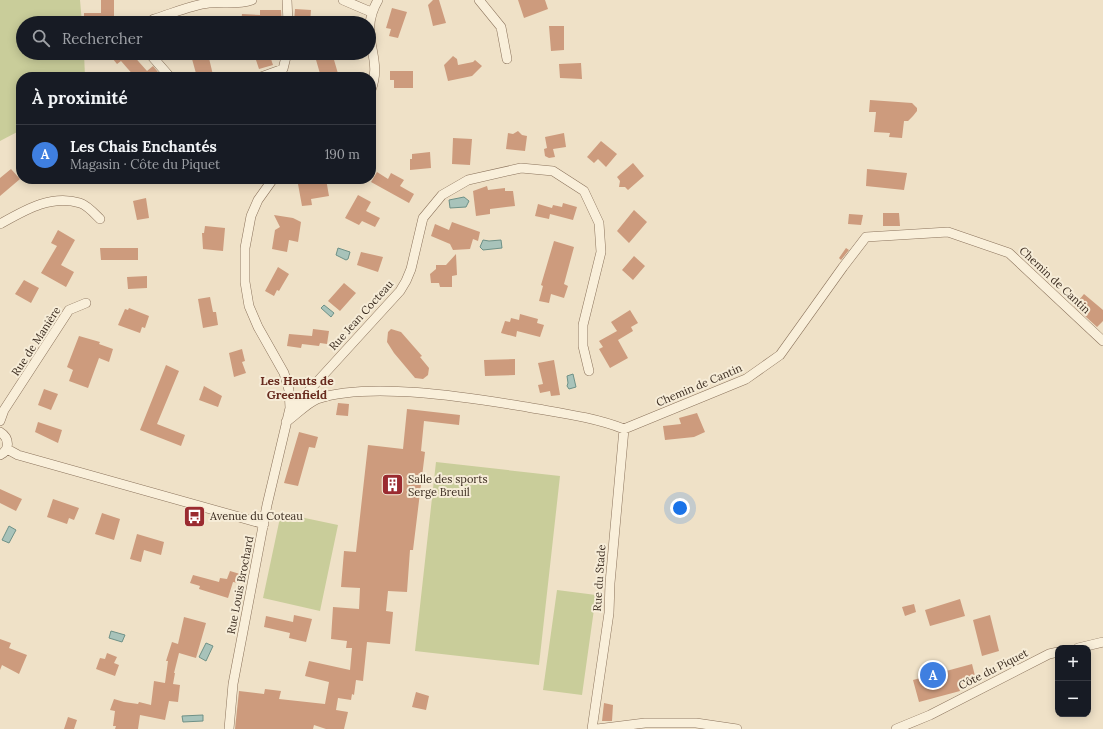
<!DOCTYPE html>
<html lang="fr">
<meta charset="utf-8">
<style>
:root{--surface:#171b24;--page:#242831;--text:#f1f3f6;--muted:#9ea1a6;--line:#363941;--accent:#2563eb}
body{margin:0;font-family:Lora,serif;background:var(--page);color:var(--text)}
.controls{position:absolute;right:12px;bottom:12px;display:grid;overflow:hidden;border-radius:8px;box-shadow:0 2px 10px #0003}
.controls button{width:36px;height:36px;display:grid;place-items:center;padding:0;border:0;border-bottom:1px solid var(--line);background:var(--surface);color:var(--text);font:20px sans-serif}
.you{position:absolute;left:680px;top:508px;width:14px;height:14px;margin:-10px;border:3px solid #fff;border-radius:50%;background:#1a73e8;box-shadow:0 0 0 6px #1a73e833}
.badge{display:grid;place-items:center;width:26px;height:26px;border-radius:50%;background:var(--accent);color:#fff;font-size:13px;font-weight:700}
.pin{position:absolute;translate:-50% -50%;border:2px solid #fff;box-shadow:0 1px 4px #0006}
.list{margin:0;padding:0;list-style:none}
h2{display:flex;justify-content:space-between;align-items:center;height:52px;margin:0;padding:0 16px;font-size:17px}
h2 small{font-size:13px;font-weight:400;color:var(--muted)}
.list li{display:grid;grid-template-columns:26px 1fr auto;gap:12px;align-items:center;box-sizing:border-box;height:60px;padding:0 16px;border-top:1px solid var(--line)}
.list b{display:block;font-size:15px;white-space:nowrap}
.list p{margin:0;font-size:13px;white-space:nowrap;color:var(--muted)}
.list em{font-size:13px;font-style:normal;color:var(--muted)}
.icon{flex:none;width:22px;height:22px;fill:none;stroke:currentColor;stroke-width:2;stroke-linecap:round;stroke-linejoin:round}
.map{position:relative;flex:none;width:1103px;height:729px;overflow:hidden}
.search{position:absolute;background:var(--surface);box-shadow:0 2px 10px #0003;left:16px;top:16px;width:360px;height:44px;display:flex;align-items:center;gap:10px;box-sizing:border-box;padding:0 14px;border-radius:22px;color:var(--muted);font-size:15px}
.panel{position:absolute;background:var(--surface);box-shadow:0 2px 10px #0003;left:16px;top:72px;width:360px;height:112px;border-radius:16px}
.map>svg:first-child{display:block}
.green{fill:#c9cd9a}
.water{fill:#a8c3ba;stroke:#6e9187}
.building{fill:#cd9b7d}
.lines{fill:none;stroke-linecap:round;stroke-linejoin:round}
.minor-casing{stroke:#8b735c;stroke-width:10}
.minor{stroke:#f9efda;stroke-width:9}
.labels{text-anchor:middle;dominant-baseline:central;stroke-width:4;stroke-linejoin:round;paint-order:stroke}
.street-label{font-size:11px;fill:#3b2c20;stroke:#f6ecd7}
.poi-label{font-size:11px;fill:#3b2c20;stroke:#f6ecd7;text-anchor:start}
.neighbourhood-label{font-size:12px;font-weight:bold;fill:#682b1f;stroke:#f6ecd7}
</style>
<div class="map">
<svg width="1103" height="729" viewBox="0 0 1103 729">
<rect width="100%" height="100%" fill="#efe1c7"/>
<path class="green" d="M0,0h80l2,23h-59v30h61l1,24h-64v53l-21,11z
M436,462l124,14 -21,189 -124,-14z
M281,513l57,12 -18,86 -57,-13z
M557,590l39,5 -14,100 -39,-5z"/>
<path class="water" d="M464,197l5,4 -3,6 -16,1 -1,-8z
M483,240l6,1 12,-1 1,8 -19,2 -3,-3z
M338,248l12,4 -2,7 -2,1 -10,-5z
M324,305l10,8 -3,4 -10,-9z
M573,374l3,13 -7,2 -2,-3 1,-3 -1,-7z
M9,526l7,4 -7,13 -7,-3z
M111,631l14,4 -3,7 -13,-4z
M206,643l7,3 -7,15 -7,-4z
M203,715v6l-20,1 -1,-6z"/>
<path class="building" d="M101,0h13v23h-30v-10h17z
M433,0h6l7,23 -13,3 -5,-21z
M518,0h27l3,9 -24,9z
M392,8l15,4 -9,26 -9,-2 2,-7 -5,-1z
M295,9l16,1 -1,13h-16z
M260,10h21l1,13h-41l1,-9 18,1z
M549,26h15v24l-13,1z
M108,53h23l16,18 6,-5 9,11h-27l-14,-16 -4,3z
M258,53h11l4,12 -14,4 -4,-12 4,-1z
M314,53h18l7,24h-18z
M208,54l5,21 -16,2 -5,-18z
M453,56l4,3 1,6 15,-3 2,-2 7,6 -10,10 -24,5 -4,-16z
M581,63l1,16 -22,-1 -1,-14z
M390,71h23v17h-19v-8h-4z
M870,100l42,3 5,5v3l-4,5 -5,5h-4l-2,17 -13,-1 1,-4 -16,-1 2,-20h-7z
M518,131l4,4 5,1 -2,15 -19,-2 2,-16 5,1z
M564,133l2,14 -13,2 2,8 -6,1 -4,-2 -1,-7 3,-1 -2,-11z
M453,138l19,1 -2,26 -18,-1z
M601,141l16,13 -11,13 -8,-8 -4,4 -7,-6z
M430,152l1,16 -21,2v-11h2v-5z
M633,163l11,13 -16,14 -3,-3h-6l1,-6 -3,-4z
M11,169l9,10 -20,17v-18z
M867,169l40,4 -3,17 -38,-4z
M377,172l11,7 3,-6 13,7 -4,6 14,8 -5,9 -38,-21z
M326,179l3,17 -18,3 1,6 -10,1 -4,-22z
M487,186l1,4 17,-2v3h8l2,15 -25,3v5l-14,2 -3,-25z
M358,195l13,7 -5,9 14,7 -5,9 -13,-6 -3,4 -14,-7z
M146,198l3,20 -12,2 -4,-19z
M563,203l14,4 -4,13 -23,-6 -1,5 -14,-3 3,-12 14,4 1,-3 9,2z
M634,210l13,12 -18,21 -12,-12z
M883,213h16l1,13h-17z
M849,214l14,1 -2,10 -13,-1z
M274,215l19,3 8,4 -3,20 -9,-2 -2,12 -15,-3 3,-19 5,-3z
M452,222l28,10 -2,9 -5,-2 -3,10 -17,1 -3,-6 -19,-8 4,-12 14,6z
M205,226l20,2 -2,23 -20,-2 -1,-16h2z
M58,230l17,10 -14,25 13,7 -8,15 -25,-14 16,-27 -6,-3z
M554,241l20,6 -10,37 4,2 -4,12 -13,-4 -2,9 -10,-2 4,-15 -2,-1z
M100,248h38v12h-37z
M846,248l3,2 -8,10 -2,-2z
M361,252l22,5 -5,15 -21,-7z
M456,254l1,21 -5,1v11h-12l-1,-4h-8l-1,-9 6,-5v-4h10z
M634,256l11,10 -12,14 -11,-10z
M278,267l11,7 -10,17 -2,-1 -3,6 -9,-5z
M147,276v12l-19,1 -1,-12z
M24,280l15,8 -8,15 -16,-9z
M344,283l12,10 -16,18 -12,-10z
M1084,294l19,16v11l-6,6 -23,-21z
M210,297l3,15h3l2,13 -15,3 -5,-29z
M129,308l20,8 -4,12 -3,-1 -2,6 -22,-8 7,-16 3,1z
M630,310l8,13 -7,4 2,4 -15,9 10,18 -18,10 -11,-19 4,-2 -4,-6 18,-10 -6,-9z
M520,314l18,5 -1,4 7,2 -4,12 -23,-6 -1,6 -15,-4 4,-12 5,1 1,-4 8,2z
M313,329l16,2 -2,13 -7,-1 -1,3 -17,-2 -1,4 -14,-2 2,-12 23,2z
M391,329l10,3 21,24 -2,1 9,11 -1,7 -5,4 -8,-1 -21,-25 -7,-11 1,-10z
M79,336l21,6 -1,2 14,5 -4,13 -10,-4 -11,30 -19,-7 4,-11 -6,-3z
M242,349l3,12 -3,1 4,11 -12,4 -5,-24z
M515,359v16l-30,1 -1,-16z
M554,360l6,35 -9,1 -1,-5 -10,2 -2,-8 5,-1 -5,-21z
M166,365l13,6 -22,53 28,11 -4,11 -41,-16z
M204,386l18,10 -4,11 -19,-7z
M44,389l14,5 -7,16 -13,-5z
M338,403l11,1 -1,12 -12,-1z
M407,409l53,6 -1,10 -35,-4 -3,30 4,1 -12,98h-3l-3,42 -19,-1 -2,20 7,1 -3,32 -23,-2 -4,39 -7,-1 -2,15 -2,-1 -1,6 -13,-2 -2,12 12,2 -4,17h-18l-12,-4 -1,4h-78l4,-38 25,3 1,-5 16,2 -2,8 46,5 4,-22 -24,-6 4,-15 41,9 2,-22h-6l1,-7 -16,-2 2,-32 26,2 1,-21 -19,-1 3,-36 12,1 12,-107 35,4z
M697,413l8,19 -11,5 -29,3 -2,-14 18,-2 -2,-6z
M38,422l24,8 -4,13 -23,-11z
M299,432l19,5 -3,11 -6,-1 -11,39 -14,-3z
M0,489l22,10 -6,12 -16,-8z
M53,499l26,9 -5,12 -5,-2 -2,6 -20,-7z
M102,513l18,6 -6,21 -19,-6z
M137,534l27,8 -3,13 -17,-5 -3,12 -11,-3z
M230,571l10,3 -2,9 -5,-1 -5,16 -29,-9 1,-3 -10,-3 3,-8 26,7 1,-4 7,1z
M960,599l5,17 -35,10 -5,-16z
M914,604l2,8 -11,4 -3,-9z
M294,615l18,4 -6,23 -17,-4 1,-5 -26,-6 2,-11 27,6z
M990,615l9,36 -17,5 -9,-36z
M184,617l22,6 -10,35 -17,-5 -5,20h1l-2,11 7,1 -2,17 -9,-1 -4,19 -25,-5 -2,14h-23l1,-3h-3l2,-15 -5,-1 4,-11 10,3 14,2 1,-2 12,3 3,-24 11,2 3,-22h-2l6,-19 6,2z
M0,639l11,4 -2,5 18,7 -8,19 -17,-9 -2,5z
M107,653l10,4 -3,6 5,2 -4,11 -19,-7 4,-11 5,1z
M972,664l4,16 -18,5 2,6 -41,11 -6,-22z
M416,692l13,4 -3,14 -14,-3z
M604,703l9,2 -1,16h-10z
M68,717l9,3 -3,9h-10z"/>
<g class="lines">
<defs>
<path id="minor" d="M287,0l1,23
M343,0l28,12
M479,0l22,27 6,32
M148,23l6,-4c17,-5 37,-14 55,-16 15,-1 28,2 43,-3
M149,53l21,24
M261,77l22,-8 4,-16
M371,90c13,-34 -14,-54 7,-90
M0,224c25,-14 51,-30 80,-21 7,2 15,11 20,16
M288,419l7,-13 105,-115 6,-10 5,-12 12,-51 19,-23 26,-15 53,-12 32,3 31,20 15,32 2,29 -18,73v21l6,25
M0,421l4,-11 65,-100 17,-7
M286,422c9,-6 21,-19 31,-23 54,-18 154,-1 210,8 33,6 66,10 97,22l122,-50 34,-24 63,-88 23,-30 82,-5 61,21 94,88
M0,432c10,6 10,18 0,23
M7,449l11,6 246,69
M1078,648l25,-6
M229,729l4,-45 34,-179 23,-97 -1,-18 -5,-17 -26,-46 -9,-21 -4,-24v-34l6,-32 7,-16 15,-21
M592,729l17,-116 1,-30 14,-154
M597,729l48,-6h51l41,6
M896,729l34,-14 119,-61 9,-2"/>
</defs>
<use href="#minor" class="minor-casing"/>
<use href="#minor" class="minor"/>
</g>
<defs>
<symbol id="building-square" viewBox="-11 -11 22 22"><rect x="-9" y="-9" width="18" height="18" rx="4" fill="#9a2b30" stroke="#f6ecd7"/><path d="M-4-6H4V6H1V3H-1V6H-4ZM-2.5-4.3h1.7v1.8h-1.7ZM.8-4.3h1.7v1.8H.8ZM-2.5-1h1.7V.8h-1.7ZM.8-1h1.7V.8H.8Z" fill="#fff"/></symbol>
<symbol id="bus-square" viewBox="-11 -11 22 22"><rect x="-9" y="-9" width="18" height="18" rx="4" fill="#9a2b30" stroke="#f6ecd7"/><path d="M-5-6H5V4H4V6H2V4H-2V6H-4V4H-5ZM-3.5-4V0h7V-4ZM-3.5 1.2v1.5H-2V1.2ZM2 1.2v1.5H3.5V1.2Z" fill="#fff"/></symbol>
</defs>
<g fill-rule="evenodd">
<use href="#building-square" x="380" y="472" width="25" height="25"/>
<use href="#bus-square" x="182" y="504" width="25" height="25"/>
</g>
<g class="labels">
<g class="street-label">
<text transform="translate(1055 280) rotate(43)">Chemin de Cantin</text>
<text transform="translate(361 315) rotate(-48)">Rue Jean Cocteau</text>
<text transform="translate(36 341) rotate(-57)">Rue de Manière</text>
<text transform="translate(699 385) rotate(-23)">Chemin de Cantin</text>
<text transform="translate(599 578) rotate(-86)">Rue du Stade</text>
<text transform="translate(240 585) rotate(-79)">Rue Louis Brochard</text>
<text transform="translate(993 669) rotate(-27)">Côte du Piquet</text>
</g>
<g class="poi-label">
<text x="408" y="479">Salle des sports<tspan x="408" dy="13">Serge Breuil</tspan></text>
<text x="210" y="516">Avenue du Coteau</text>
</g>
<g class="neighbourhood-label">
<text x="297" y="380">Les Hauts de<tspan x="297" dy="14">Greenfield</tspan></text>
</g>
</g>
</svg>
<div class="controls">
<button>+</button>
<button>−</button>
</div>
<div class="you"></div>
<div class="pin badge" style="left:933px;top:675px;background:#3f7fe0">A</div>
<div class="search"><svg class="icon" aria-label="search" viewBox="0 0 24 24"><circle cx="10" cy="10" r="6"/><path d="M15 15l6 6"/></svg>Rechercher</div>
<section class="panel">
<h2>À proximité<small></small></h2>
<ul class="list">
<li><span class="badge" style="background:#3f7fe0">A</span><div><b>Les Chais Enchantés</b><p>Magasin · Côte du Piquet</p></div><em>190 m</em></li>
</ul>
</section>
</div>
